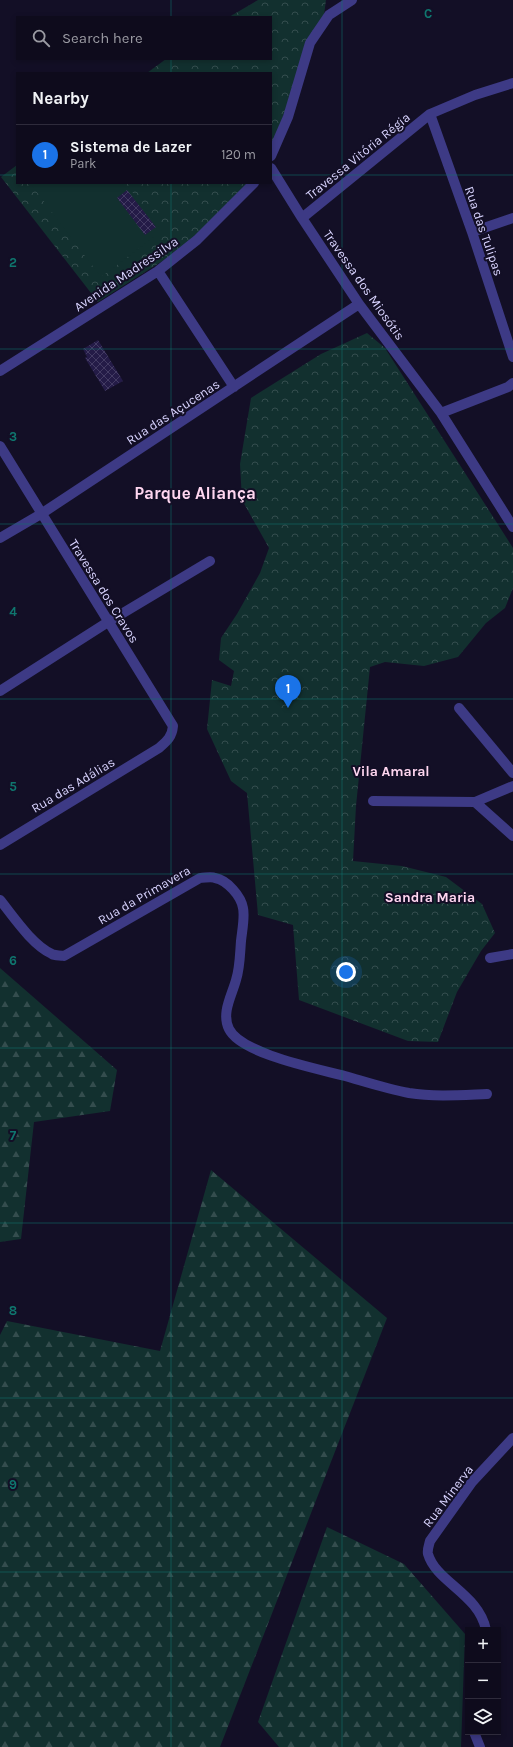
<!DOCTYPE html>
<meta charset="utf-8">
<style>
:root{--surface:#0e0b1c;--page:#171425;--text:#f1f3f6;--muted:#9b9ba3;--line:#2e2b3b;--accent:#1a73e8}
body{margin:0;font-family:Karla,sans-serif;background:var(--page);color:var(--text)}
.controls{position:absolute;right:12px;bottom:12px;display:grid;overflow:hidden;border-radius:0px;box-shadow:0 2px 6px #0003}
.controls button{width:36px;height:36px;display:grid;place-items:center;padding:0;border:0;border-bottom:1px solid var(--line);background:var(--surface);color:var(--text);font:20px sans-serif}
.you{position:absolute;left:346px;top:972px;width:14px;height:14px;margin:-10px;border:3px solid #fff;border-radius:50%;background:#1a73e8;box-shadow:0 0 0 6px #1a73e833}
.badge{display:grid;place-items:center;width:26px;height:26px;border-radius:50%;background:var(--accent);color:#fff;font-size:13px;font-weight:700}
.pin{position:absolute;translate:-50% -33px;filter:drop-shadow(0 1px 2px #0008)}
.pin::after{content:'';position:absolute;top:21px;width:14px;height:12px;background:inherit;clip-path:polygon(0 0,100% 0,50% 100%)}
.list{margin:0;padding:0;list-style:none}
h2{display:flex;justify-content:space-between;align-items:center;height:52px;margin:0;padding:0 16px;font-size:17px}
h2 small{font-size:13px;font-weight:400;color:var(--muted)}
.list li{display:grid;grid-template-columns:26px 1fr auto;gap:12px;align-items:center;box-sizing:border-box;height:60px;padding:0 16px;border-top:1px solid var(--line)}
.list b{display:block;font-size:15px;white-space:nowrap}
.list p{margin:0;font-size:13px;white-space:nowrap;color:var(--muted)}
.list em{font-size:13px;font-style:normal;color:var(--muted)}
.icon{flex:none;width:22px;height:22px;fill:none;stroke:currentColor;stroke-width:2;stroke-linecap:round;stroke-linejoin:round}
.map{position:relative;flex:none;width:513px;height:1747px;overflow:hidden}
.search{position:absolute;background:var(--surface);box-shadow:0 2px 6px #0003;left:16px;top:16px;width:256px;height:44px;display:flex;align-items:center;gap:10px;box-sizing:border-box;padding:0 14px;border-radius:0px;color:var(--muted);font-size:15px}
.panel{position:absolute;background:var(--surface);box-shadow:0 2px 6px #0003;left:16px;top:72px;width:256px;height:112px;border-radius:0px}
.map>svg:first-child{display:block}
.forest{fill:url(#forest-firs)}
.park{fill:url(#park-crowns)}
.pitch{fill:#12302f}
.building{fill:url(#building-cross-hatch)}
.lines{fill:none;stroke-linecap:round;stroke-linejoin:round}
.minor{stroke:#3d3a85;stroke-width:10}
.grid{fill:none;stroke:#0f766e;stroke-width:1;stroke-opacity:0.55}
.labels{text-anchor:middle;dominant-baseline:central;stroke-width:4;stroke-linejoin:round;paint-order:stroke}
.street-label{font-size:13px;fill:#d9d4ff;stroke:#130f26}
.neighbourhood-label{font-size:14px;font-weight:bold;fill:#ffd6f0;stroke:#130f26}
.district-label{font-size:17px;font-weight:bold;fill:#ffd6f0;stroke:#130f26}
.grid-label{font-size:13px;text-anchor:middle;font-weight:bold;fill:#0f766e;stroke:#130f26;stroke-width:4;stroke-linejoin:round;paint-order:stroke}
</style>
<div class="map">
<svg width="513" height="1747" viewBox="0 0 513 1747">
<defs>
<pattern id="forest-firs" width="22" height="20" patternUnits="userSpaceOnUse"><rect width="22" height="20" fill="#12302f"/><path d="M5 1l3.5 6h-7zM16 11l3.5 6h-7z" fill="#344d4e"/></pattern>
<pattern id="park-crowns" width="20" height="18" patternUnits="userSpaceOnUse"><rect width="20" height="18" fill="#12302f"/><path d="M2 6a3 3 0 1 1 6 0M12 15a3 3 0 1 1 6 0" fill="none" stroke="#344d4e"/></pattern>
<pattern id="building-cross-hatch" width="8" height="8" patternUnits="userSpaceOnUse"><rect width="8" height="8" fill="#241b47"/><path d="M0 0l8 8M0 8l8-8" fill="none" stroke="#433b63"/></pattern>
</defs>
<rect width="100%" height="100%" fill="#130f26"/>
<path class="forest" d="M0,968l117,102 -7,41 -76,11 -13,117 -21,3z
M211,1170l176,148 -167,429h-220v-412l7,-14 153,30z
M327,1527l77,37 61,70 -4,113h-182l-21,-25z"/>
<path class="park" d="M258,0h68l-2,15 -53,132v-74h-124l19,-14h105v-42h-42z
M17,165v18h232l-23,24 -48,44 -80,51 -97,-125z
M367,333l18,15 128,200v40l-8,20 -19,15 -28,34 -34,9 -39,-4 -15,5 -14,139 -3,55 49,5 44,11 36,27 13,29 -14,18 -24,41 -19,50 -30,-1 -109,-41 -6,-75 -35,-10 -11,-122 -16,-12 -24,-52 5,-49 19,6 3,-15 -15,-11 2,-22 16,-24 23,-41 9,-25 -27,-48 -2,-36 11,-66 70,-44z"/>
<path class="pitch" d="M30,183h95l37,48 -61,46z"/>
<path class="building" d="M127,190l29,37 -11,8 -28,-37z
M98,340l25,41 -18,10 -20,-33 2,-1 -4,-8z"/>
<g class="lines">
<path class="minor" d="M430,114l42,118 41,125
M271,156l17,-39 22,-74 19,-28 23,-15
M271,168l31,50 57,86 82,109 72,114
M302,218l128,-104 45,-19 38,-12
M472,232l41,-14
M158,271l76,116
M0,371l158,-100 39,-31 57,-57
M441,413l67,-26 5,-4
M0,446l173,280c-1,11 -6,15 -14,22l-159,97
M0,538l41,-24 318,-210
M0,691l108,-69 102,-61
M459,708l54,65
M373,801l102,1 38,34
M475,802l38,-16
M0,900c13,16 32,45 52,54 3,2 8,1 12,2l136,-78c5,0 11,-2 15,0 12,2 26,18 28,30 2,9 -1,23 -2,33 -1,12 -1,27 -5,39 -4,15 -15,33 -7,49 12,25 90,40 116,47 21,6 42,13 64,17 26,4 52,2 78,1
M490,958l23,-4
M486,1630c-7,-36 -50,-48 -58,-76 -1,-4 1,-9 2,-13l42,-59 41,-44
M474,1732l6,15"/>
</g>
<path class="grid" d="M171,0v17M342,0v1747M171,59v14M0,175h17M271,175h242M171,183v1564M0,349h513M0,524h513M0,699h513M0,874h513M0,1048h513M0,1223h513M0,1398h513M0,1572h513"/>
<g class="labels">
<g class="street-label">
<text transform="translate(358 156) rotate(-39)">Travessa Vitória Régia</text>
<text transform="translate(484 231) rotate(71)">Rua das Tulipas</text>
<text transform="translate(126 274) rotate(-34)">Avenida Madressilva</text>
<text transform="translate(364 285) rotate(55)">Travessa dos Miosótis</text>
<text transform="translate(173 412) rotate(-33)">Rua das Açucenas</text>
<text transform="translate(104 591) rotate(58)">Travessa dos Cravos</text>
<text transform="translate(73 785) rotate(-31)">Rua das Adálias</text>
<text transform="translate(144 895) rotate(-30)">Rua da Primavera</text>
<text transform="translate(448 1496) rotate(-53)">Rua Minerva</text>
</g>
<g class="neighbourhood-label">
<text x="391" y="771">Vila Amaral</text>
<text x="430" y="897">Sandra Maria</text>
</g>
<g class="district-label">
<text x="195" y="493">Parque Aliança</text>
</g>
</g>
<g class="grid-label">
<text x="428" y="18">C</text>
<text x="13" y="267">2</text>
<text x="13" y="441">3</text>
<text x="13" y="616">4</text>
<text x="13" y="791">5</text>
<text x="13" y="965">6</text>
<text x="13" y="1140">7</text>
<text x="13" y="1315">8</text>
<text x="13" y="1489">9</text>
</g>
</svg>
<div class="controls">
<button>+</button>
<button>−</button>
<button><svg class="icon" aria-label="layers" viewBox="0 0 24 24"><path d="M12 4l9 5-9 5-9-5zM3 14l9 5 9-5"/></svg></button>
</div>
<div class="you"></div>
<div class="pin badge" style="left:288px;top:708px">1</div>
<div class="search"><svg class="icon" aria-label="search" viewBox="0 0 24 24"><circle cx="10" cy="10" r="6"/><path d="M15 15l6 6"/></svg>Search here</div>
<section class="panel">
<h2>Nearby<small></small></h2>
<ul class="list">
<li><span class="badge">1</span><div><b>Sistema de Lazer</b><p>Park</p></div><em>120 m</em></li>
</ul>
</section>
</div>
